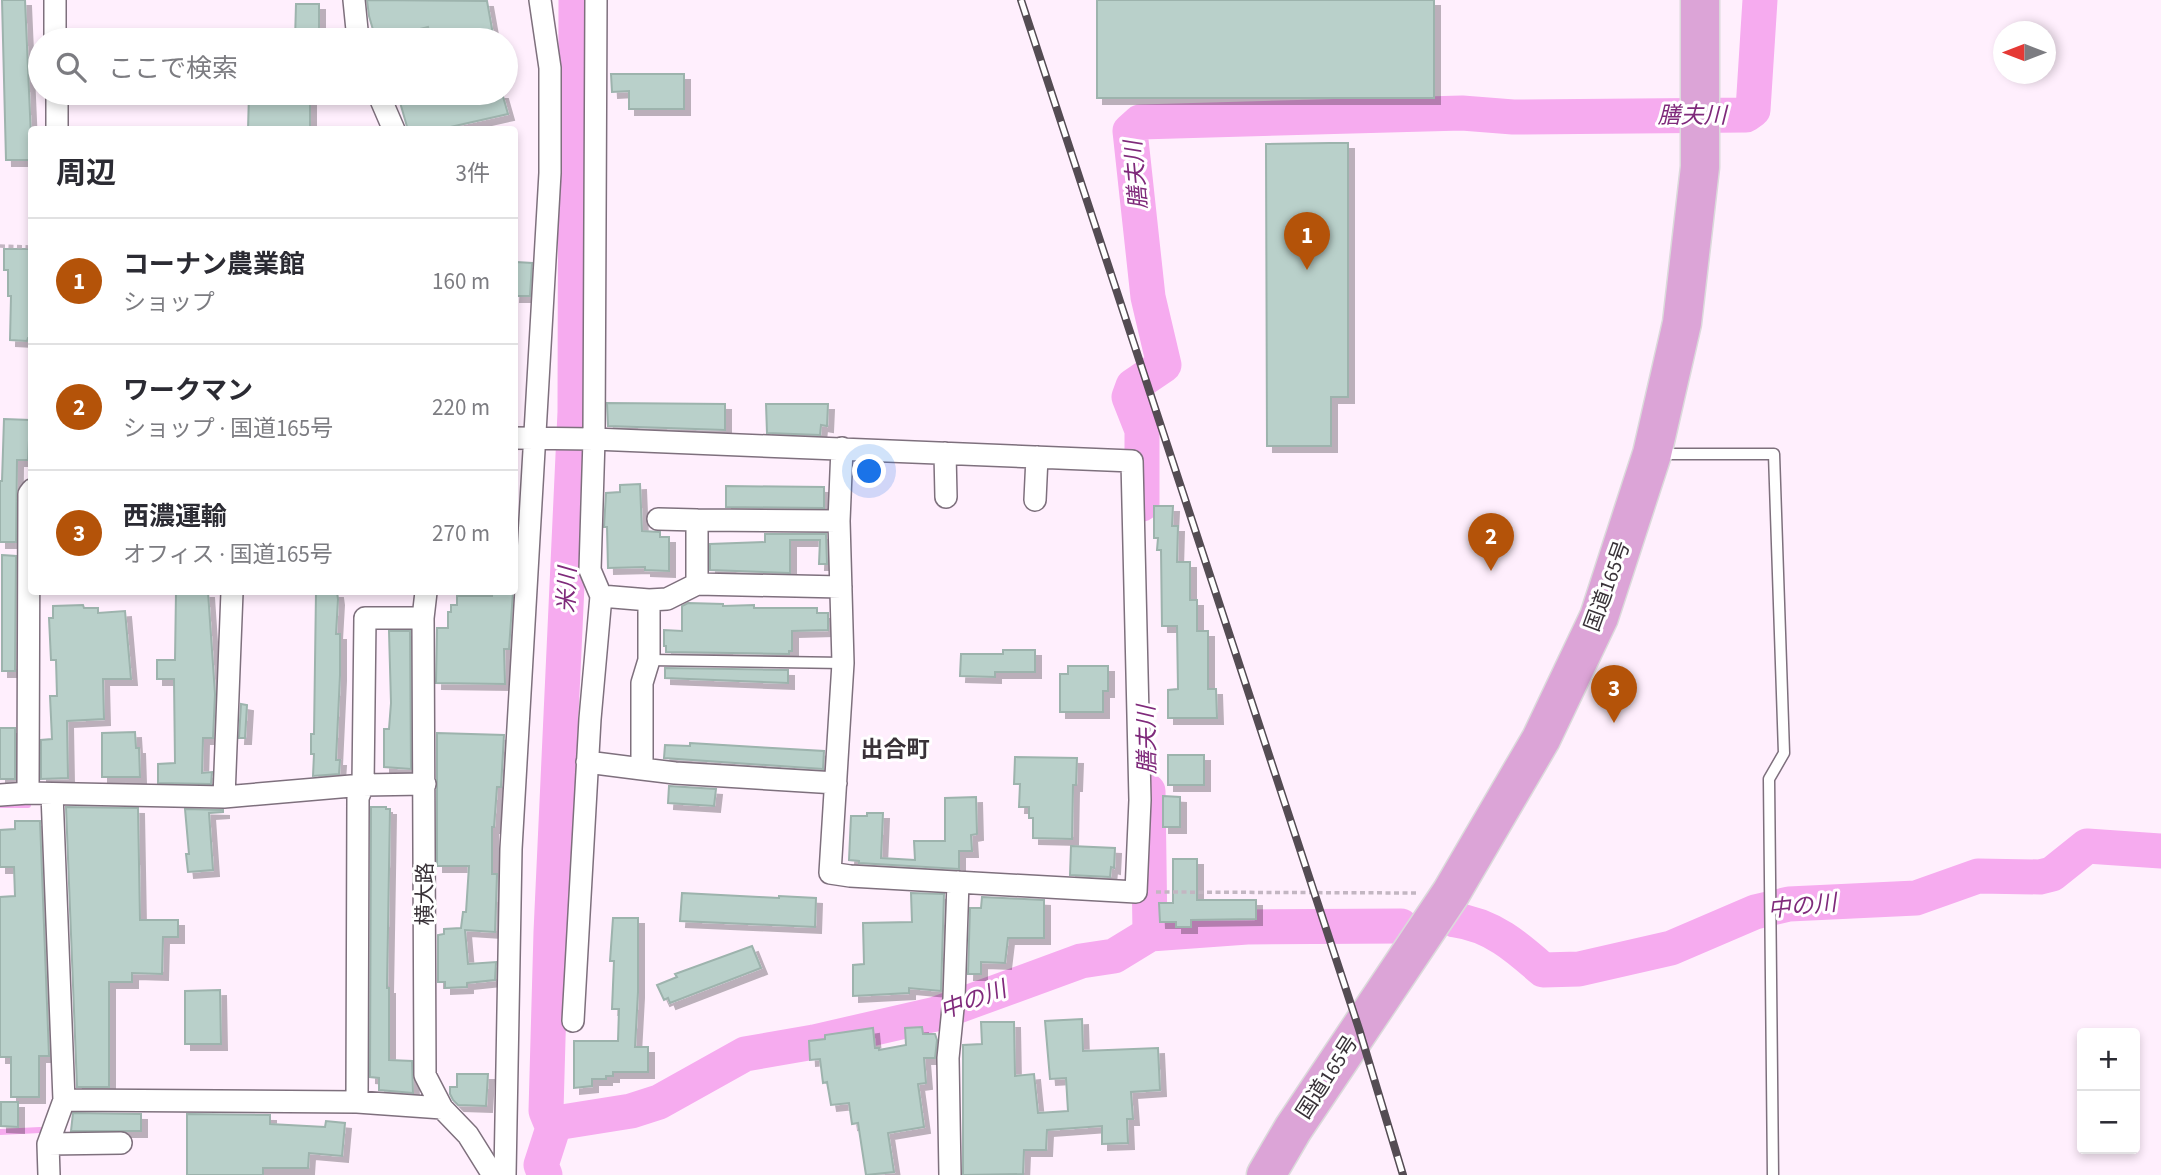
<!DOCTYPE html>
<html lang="ja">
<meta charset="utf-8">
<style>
:root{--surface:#fff;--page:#f7f7f7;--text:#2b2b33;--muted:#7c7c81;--line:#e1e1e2;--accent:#b45309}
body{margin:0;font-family:"Source Sans 3","Noto Sans JP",sans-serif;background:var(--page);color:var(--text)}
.controls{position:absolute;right:21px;bottom:21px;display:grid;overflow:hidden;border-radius:7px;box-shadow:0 4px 10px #0003}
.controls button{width:63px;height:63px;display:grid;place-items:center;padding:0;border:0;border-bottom:2px solid var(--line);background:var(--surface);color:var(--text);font:35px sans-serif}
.compass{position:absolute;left:1993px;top:21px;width:63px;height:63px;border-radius:50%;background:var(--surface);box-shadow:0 4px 10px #0003;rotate:270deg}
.you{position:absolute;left:870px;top:472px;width:24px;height:24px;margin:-18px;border:5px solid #fff;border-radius:50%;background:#1a73e8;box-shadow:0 0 0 10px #1a73e833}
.badge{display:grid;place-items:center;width:46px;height:46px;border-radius:50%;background:var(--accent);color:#fff;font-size:23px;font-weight:700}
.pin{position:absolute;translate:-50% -58px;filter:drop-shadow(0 2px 4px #0008)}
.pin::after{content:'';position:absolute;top:37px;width:24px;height:21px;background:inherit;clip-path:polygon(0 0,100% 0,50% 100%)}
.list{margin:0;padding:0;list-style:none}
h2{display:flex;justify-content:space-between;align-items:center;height:91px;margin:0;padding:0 28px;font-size:30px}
h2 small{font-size:23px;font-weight:400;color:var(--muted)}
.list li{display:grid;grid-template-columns:46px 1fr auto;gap:21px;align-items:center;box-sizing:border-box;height:126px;padding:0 28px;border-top:2px solid var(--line)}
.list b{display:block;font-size:26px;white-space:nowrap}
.list p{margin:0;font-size:23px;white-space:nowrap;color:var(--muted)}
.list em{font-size:23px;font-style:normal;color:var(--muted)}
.icon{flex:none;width:38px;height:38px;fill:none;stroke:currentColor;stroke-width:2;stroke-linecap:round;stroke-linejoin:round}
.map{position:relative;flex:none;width:2161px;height:1175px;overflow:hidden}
.search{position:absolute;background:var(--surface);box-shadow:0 4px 10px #0003;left:28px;top:28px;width:490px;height:77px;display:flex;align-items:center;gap:18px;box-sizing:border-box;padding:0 24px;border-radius:38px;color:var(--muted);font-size:26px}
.panel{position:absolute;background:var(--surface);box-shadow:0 4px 10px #0003;left:28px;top:126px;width:490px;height:469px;border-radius:7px}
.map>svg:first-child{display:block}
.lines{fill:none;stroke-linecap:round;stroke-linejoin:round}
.stream{stroke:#f6abef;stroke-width:6}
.river{stroke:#f6abef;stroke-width:35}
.building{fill:#b9d0ca;stroke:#9db3ad;stroke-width:2;filter:url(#shadow)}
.lane-casing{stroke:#7e707d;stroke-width:13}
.street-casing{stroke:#7e707d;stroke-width:24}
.highway-casing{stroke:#dbdadb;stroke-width:41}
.path{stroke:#c3b6c2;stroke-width:3.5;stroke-dasharray:5 3.5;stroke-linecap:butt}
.lane{stroke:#fff;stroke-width:10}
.street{stroke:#fff;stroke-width:21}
.highway{stroke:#dca4d7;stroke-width:38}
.rail-casing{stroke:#544c53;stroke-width:8}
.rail{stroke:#fff;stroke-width:5;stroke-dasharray:16;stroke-linecap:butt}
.labels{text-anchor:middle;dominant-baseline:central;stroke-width:6;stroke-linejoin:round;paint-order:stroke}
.street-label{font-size:21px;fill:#393238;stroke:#fff}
.water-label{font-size:23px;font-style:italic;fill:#7f2a7b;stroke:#fff}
.neighbourhood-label{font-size:23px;font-weight:bold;fill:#393238;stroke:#fff}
</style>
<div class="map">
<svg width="2161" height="1175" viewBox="0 0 2161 1175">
<defs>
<filter id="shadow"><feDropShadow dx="6" dy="6" stdDeviation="0" flood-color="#0004"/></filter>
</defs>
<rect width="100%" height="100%" fill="#ffeffd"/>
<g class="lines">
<path class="stream" d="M0,805h28
M0,1132l40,-2"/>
<path class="river" d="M1142,504v-74l-13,-33 4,-11 31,-21 -16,-68 -18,-166 10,-9 322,-9 51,4 233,-2 7,-5 7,-110
M1148,791l2,143
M1455,920c37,5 62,27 88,50l36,-1 92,-21 84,-36 34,-8 127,-6 62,-22 62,1 12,-3 35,-28 74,5
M553,1128l9,-6 69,-11 28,-9 86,-48 69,-12 122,-28 145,-53 33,-5 36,-22 97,-7 154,-1
M545,1175l-4,-10 12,-37 -7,-17 5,-179 24,-520 1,-412"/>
</g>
<path class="building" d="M2,0h23l7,160h-26z
M367,0l120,1 7,39h-63l-3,-13 -52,13 -7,-24z
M1097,0h337v98h-337z
M296,4h23v36h-24z
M611,74h73v35h-55v-18l-17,1z
M249,93h61v37h-62z
M420,93h82l6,21 -71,16h-29l-9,-31z
M1330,143h18v254h-17v49h-64l-1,-302z
M4,249h28v89h-4l-1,3 -17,-1 1,-44h-3v-26h-4z
M516,262l16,1 -2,33h-16z
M607,403l118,1v26l-117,-4z
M766,404h62l-1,22 -6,-1 -1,10 -53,-2z
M4,419l26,1 -2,40h-11l-1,82h-16v-61h2z
M640,484l2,47 18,1v5h9v34l-24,-1v-3l-37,1 -1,-41h-3l2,-34 14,-1v-7z
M726,486l98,1v21l-98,-1z
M1154,506h19l-1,20h6l-1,36h13v38h7v31h11v58h8l1,29h-49v-28l10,-1 -1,-63h-15l-1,-76h-4l1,-12h-4z
M765,534h61l1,30h-8l1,-24h-30v33l-80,-3v-26l55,-2z
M2,555l14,1 -1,115h-13z
M176,592h32l7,102 -2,44h-10l-1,35 10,-1 -1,12 -53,-1v-19l17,-1 -1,-84h-17v-19h18z
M316,592h21l1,7 -2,35h4v41l-4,85h4l-1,14 -26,2 1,-22h-3v-20h3z
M492,592h21l-4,57h-5l1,35 -69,-1 1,-55h11v-16h3v-7h6v-9h35z
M688,603l35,1v2l31,-1v3h63v5h11v17l-36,1v20h-3v3l-123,-2v-6h-2v-16l18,1v-25z
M83,605l1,3h14v5l27,-2 6,68h-28l1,40 -37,2 1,57 -27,1v-39l11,-1 -2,-43h7l-1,-36h-5l-2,-42h4v-12z
M389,631h21l1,138 -27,-2v-38h5l2,-26z
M1003,650h32v22h-40v5l-35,-1 1,-22h42z
M1068,666h40v25h-5v21h-43v-38h8z
M665,668l123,2v13l-123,-5z
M241,704l6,1 -2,33h-6z
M0,728h15v51h-15z
M135,732l1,16h3l1,29h-38v-44z
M437,733l67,2 -3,52h-4l-3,40h-2v47h5l-2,58 -30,-2 3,34 28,-2 -1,18 -28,3v4l-22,1v-6h-7v-47l6,-1v-5l17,-1 2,-16h3l3,-46h-32z
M690,743l134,8 -1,18 -159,-11 1,-13 25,1z
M1168,755h36v30h-36z
M1015,757l62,1 -1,27h-3l-1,54 -39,-1v-20h-4v-11h-10l1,-23h-6z
M669,786l47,3 -2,17 -46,-3z
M1163,796l17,1v30h-17z
M976,797l1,37 -6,1 1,16h-13v18l-100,-6v-2l-10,-1 2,-44h16v-3h16l-2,45 34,2 -1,-19h31v-43z
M66,807l72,1 2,112h38v17h-15l-1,37 -30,-1v9h-23v105h-32z
M371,807h15v2h4l-3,179h2v72l23,1 1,32 -34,-3v-12l-9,-1z
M185,809l38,1v2l-14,1 4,57 -25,2 -2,-18h3z
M15,821h25l9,235h-10v41h-28v-40h-11v-160l15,-1 -1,-29h-14v-37l15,-1z
M1071,846l44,2 -1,20 -3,-1 -1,10 -40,-2z
M1173,859h24v41h59v19l-65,1v7h-15v-5h-16l-1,-19h14z
M682,893l97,5v-2l37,2 -1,29 -135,-6z
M911,893l33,1 -3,97 -32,-3v5l-56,3v-31l11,-1 -1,-41 49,-1z
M982,897l62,3v38h-36l-3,25 -24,-1v12h-13l2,-66h11z
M613,918h25v74l-3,55h13v25h-35v4h-7v3h-14v7l-18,2v-47h44l1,-32h-7l2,-48h-4z
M752,946l9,22 -91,35 -2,-5 -4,2 -7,-15 20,-8 -2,-3z
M220,990l1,54h-36v-53z
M1082,1019l1,32 75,-3 2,42 -29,2 2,27h-6l1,24 -26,1v-18l-55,4 -1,20h-22l-1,24 -60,1v-130l19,-1 -1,-22h33l1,54 19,-2 4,39 30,-2 -2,-33 -16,1 -5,-58z
M922,1027l1,7h12l2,6 -2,18h-11l2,25 -8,1 6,43 -36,6 6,39 -28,3 -8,-52 -6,1 -3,-21 -18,2 -4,-23 -4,1 -3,-24 -10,1 -1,-19 16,-2v-4l48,-7 2,20h4v2l27,-5 -1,-17z
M457,1074h31l-2,32 -28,-1 -5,-5 -3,-6v-7h7z
M1,1102h17v25l-17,-1z
M73,1113l68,1v17h-70z
M187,1114l83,1v9l55,3 1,-6 19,2 -3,33 -33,-3 -1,15h-45v7h-76z"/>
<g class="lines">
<defs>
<path id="lane" d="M1658,454h116l10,299 -15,26 4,396
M649,660l194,3"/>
<path id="street" d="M55,0v40
M354,0l4,40
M57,93v37
M378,93l16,37
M514,438l80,1 538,22 8,339 -4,92 -286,-16 -20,-3 13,-210 -4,-142 3,-73
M945,453l1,44
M1035,500l2,-43
M658,519l39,1
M697,584v-64l142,1
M426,592l-3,26 2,457 17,33 26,27 25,40
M649,600l18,-1 30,-15 144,3
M587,762l55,7v-86l7,-23v-60l-48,-4
M642,769l33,4 161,10
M28,793l1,-299 3,-4
M0,795l28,-2 196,4 139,-12 62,-1
M224,797l8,-205
M573,1021l17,-302 11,-123 -11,-26 4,-131 2,-439
M64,1100l293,2 85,6
M357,1102l1,-304 5,-13 2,-167h58
M48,1144l73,-1
M49,1175l-1,-31 16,-44 -12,-306
M505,1175l6,-326 39,-676v-105l-10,-68
M950,1175l-2,-117 6,-60 4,-116"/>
<path id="highway" d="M1266,1175l27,-46 158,-236 90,-154 58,-122 53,-163 30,-131 18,-156v-167"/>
</defs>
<use href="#lane" class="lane-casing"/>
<use href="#street" class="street-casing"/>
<use href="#highway" class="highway-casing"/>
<path class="path" d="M0,246l32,1
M1156,892l261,1"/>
<use href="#lane" class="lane"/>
<use href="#street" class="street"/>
<use href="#highway" class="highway"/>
<defs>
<path id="rail" d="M1021,0l338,1029 44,146"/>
</defs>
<use href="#rail" class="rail-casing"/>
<use href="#rail" class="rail"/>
</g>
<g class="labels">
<g class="street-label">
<text transform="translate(1607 586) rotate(-70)">国道165号</text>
<text transform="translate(425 894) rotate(-90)">横大路</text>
<text transform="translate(1327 1077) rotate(-57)">国道165号</text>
</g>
<g class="water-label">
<text x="1692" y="115">膳夫川</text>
<text transform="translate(1136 175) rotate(-95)">膳夫川</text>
<text transform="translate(567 590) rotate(-88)">米川</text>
<text transform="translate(1147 740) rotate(-91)">膳夫川</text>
<text transform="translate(1802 906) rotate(-6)">中の川</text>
<text transform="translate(973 1000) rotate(-20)">中の川</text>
</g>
<g class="neighbourhood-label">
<text x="895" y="749">出合町</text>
</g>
</g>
</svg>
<div class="controls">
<button>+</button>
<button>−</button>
</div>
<svg class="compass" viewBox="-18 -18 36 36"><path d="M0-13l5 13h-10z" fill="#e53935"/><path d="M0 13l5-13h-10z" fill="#7c7c81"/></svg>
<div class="you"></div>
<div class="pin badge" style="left:1307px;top:270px">1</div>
<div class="pin badge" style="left:1491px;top:571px">2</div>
<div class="pin badge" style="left:1614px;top:723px">3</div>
<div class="search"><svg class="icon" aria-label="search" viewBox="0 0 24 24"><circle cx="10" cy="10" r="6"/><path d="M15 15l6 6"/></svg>ここで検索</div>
<section class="panel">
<h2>周辺<small>3件</small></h2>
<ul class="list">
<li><span class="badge">1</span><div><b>コーナン農業館</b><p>ショップ</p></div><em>160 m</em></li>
<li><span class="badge">2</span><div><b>ワークマン</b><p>ショップ · 国道165号</p></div><em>220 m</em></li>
<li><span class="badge">3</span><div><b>西濃運輸</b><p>オフィス · 国道165号</p></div><em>270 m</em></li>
</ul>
</section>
</div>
